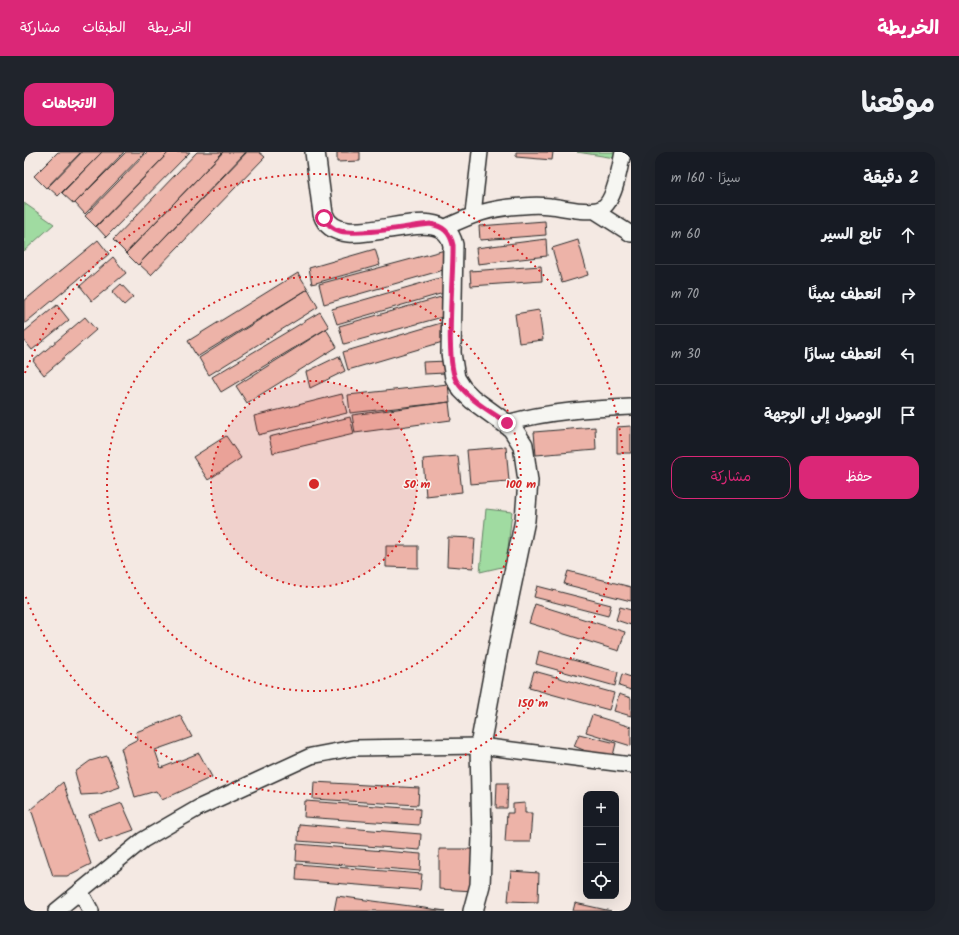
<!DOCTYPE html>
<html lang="ar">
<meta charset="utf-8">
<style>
:root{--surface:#171b24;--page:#20242c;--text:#f1f3f6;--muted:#9ea1a6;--line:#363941;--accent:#db2777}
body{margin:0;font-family:Kalam,"Playpen Sans Arabic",sans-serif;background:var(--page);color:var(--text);direction:rtl}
.controls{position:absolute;right:12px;bottom:12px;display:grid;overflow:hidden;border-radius:8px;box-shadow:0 4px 16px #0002}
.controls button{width:36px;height:36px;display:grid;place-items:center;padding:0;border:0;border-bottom:1px solid var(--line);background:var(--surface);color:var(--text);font:20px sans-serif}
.stop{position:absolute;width:12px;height:12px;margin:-9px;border:3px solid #db2777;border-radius:50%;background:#fff}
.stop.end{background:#db2777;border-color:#fff;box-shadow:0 1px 4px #0008}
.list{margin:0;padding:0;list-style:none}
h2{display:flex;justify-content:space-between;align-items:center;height:52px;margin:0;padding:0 16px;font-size:17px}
h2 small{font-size:13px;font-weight:400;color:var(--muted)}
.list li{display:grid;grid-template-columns:26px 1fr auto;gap:12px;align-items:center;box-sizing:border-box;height:60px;padding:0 16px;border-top:1px solid var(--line)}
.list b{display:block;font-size:15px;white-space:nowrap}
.list em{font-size:13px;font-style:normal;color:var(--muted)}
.actions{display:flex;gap:8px;padding:12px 16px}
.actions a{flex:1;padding:9px 0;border:1px solid var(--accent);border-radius:12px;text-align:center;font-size:14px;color:var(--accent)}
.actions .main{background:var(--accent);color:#fff}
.icon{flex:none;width:22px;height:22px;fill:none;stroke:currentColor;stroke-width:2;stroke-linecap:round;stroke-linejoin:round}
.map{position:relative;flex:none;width:607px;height:759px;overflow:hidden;direction:ltr;border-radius:12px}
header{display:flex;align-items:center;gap:24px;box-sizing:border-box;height:56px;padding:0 20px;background:var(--accent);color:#fff}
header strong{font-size:19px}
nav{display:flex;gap:22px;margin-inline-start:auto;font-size:14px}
.intro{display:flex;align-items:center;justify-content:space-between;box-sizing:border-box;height:96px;padding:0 24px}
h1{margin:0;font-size:28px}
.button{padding:10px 18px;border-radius:12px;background:var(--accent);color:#fff;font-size:14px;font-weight:700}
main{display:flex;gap:24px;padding:0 24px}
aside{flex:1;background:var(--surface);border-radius:12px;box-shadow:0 4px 16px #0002}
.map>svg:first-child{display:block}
.green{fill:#a0dba1;stroke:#668366}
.building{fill:#edb3a8;stroke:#2b2b2b}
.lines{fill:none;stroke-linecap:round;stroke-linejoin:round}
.minor-casing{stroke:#2b2b2b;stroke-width:18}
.tertiary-casing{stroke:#2b2b2b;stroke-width:22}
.minor{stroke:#f6f6f2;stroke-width:15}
.tertiary{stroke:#f6f6f2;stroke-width:19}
.route{stroke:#db2777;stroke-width:5}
.ring{fill:none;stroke:#d62828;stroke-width:2;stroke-dasharray:2 4}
.centre{fill:#d62828;stroke:#f6f6f2;stroke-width:2}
.ring-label{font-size:12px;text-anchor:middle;font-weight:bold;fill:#d62828;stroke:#f6f6f2;stroke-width:3;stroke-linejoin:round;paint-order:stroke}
</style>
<header>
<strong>الخريطة</strong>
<nav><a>الخريطة</a><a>الطبقات</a><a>مشاركة</a></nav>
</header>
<div class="intro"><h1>موقعنا</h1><a class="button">الاتجاهات</a></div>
<main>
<aside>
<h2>2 دقيقة<small>سيرًا · 160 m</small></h2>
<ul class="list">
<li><svg class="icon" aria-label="ahead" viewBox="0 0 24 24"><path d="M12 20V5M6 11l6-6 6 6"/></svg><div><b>تابع السير</b></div><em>60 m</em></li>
<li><svg class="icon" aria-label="right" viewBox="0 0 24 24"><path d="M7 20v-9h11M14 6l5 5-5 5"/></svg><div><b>انعطف يمينًا</b></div><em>70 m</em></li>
<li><svg class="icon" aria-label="left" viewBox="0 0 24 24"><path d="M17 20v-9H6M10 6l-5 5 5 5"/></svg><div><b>انعطف يسارًا</b></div><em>30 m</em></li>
<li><svg class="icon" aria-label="arrive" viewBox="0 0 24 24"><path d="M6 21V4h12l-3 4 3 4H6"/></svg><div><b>الوصول إلى الوجهة</b></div></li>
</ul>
<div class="actions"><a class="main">حفظ</a><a>مشاركة</a></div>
</aside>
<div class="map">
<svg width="607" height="759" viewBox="0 0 607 759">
<rect width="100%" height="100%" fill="#f4e9e3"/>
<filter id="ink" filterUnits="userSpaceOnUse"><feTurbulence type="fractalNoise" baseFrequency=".025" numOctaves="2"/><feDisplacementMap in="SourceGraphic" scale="8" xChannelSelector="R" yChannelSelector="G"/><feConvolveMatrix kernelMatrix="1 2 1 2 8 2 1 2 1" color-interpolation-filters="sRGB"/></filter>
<g filter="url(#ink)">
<path class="green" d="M553,0h40l-2,6z
M0,51l30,21 -30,27z
M462,357l26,3 -6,54 -26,6z"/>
<path class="building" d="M34,0h23l-35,36 -12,-12z
M58,0h20l-44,44 -10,-9z
M78,0h22l-50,52 -12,-11z
M102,0h19l-60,62 -10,-11z
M123,0h22l-73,75 -11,-11z
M145,0h21l-84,85 -10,-11z
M173,0h26l-97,101 -13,-13z
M199,0h23l-108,113 -12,-12z
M223,0h12l6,5 -114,118 -12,-11z
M313,0h23v9l-23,1z
M492,0h37l-1,8 -36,-3z
M521,69l1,14 -66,5 -1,-14z
M522,87l1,17 -69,8 -2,-16z
M74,88l11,14 -85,70v-23z
M554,88l10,35 -26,8 -10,-35z
M351,97l5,16 -68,19 -3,-16z
M421,98l5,18 -126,36 -5,-20z
M89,105l13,16 -34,28 -12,-15z
M517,114l1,15 -71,5 -1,-15z
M274,121l10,16 -111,68 -9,-16z
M419,125l4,15 -110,32 -5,-15z
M97,132l12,13 -9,8 -12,-13z
M284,137l10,18 -109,68 -10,-17z
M417,145l5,19 -102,28 -5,-18z
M33,153l12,15 -37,30 -8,-10v-8z
M515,158l4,30 -24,3 -4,-29z
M296,160l9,15 -108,65 -9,-15z
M61,165l11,13 -52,45 -11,-14z
M417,171l5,18 -98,29 -5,-18z
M302,177l11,18 -90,56 -11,-17z
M315,204l6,15 -35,17 -4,-16z
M424,209l-2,12 -22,1 -1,-12z
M424,232l2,18 -100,11 -2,-18z
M318,242l5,19 -89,22 -4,-19z
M425,250l2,18 -96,13 -3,-18z
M326,265l4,17 -81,19 -4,-16z
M607,274v27h-14v-26z
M571,275l1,23 -60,5 -2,-23z
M202,284l15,22 -33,22 -15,-23z
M482,295l3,34 -39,3 -3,-34z
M434,304l4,36 -36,4 -3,-37z
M424,385l27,1 -2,30 -26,-2z
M362,394h32v22l-32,-1z
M544,419l63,16v14l-67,-17z
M513,434l74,19 -3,11 -74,-19z
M511,452l90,28 -6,19 -90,-28z
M596,455l11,3v15l-15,-5z
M515,499l79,21 -3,14 -79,-22z
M510,519l80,22 -5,17 -80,-22z
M598,522l9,3v13l-12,-4z
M595,542l12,4v18l-17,-5z
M156,563l12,22 -37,13 6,18 38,-15 13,24 -50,23 -6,-9 -21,6 -14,-49 17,-9 -2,-7z
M568,563l39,12v19l-45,-14z
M555,582l37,9 -3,13 -25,-4 -14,-6z
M83,604l13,31 -20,7 -19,1 -6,-23 15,-11z
M39,630l28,82 -24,12h-14l-22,-67z
M290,630l105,6 -1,17 -105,-6z
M473,631h11l-1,25h-11z
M281,649l115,8 -1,16 -115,-8z
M98,651l12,27 -35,12 -10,-27z
M501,651v10h7l-2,29h-25l2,-29h6v-9z
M275,672l122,10 -1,16 -122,-9z
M273,692l124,10 -1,17 -124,-10z
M415,697h38l-3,42 -35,-2z
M273,712l125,10 -2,16 -124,-10z
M487,719l28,2 -1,29 -30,-1z
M313,744l109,15h-112z
M551,751l36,8h-38z"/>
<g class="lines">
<defs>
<path id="minor" d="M571,59l36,23
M449,62l7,-62
M420,76c30,-14 45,-20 79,-22 9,-1 18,-1 27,0 14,1 40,9 52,2 13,-7 18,-42 21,-56
M483,271c41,-12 82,-14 124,-16
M56,739l11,20
M32,759l87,-71 57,-33 111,-51 42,-8 127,-2 151,19"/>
<path id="tertiary" d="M291,0l8,62c16,49 119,-22 130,31l-2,108 4,25 7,11 10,10 40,29 11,17 5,36 -3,39 -27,129 -18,97 2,92 -2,47 -7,26"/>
</defs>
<use href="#minor" class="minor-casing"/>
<use href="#tertiary" class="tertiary-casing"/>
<use href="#minor" class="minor"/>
<use href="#tertiary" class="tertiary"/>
</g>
</g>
<g class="lines" filter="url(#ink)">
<path class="route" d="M300,66c3,6 9,11 16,13 20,5 69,-5 90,-7 13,2 20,8 23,21 1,28 -9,117 4,137 12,18 33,29 50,41"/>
</g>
<circle cx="290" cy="332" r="103" fill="#d62828" fill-opacity=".12"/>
<g class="ring">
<circle cx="290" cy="332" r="103"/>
<circle cx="290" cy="332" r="207"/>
<path d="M1 221A310 310 0 1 1 1 443"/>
</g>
<circle cx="290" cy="332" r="6" class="centre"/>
<g class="ring-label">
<text x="393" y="336">50 m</text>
<text x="497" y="336">100 m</text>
<text x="509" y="555">150 m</text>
</g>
</svg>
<div class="controls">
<button>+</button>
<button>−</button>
<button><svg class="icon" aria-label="locate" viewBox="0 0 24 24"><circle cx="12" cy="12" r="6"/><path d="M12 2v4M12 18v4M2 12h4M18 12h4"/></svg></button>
</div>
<div class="stop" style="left:300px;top:66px"></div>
<div class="stop end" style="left:483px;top:271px"></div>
</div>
</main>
